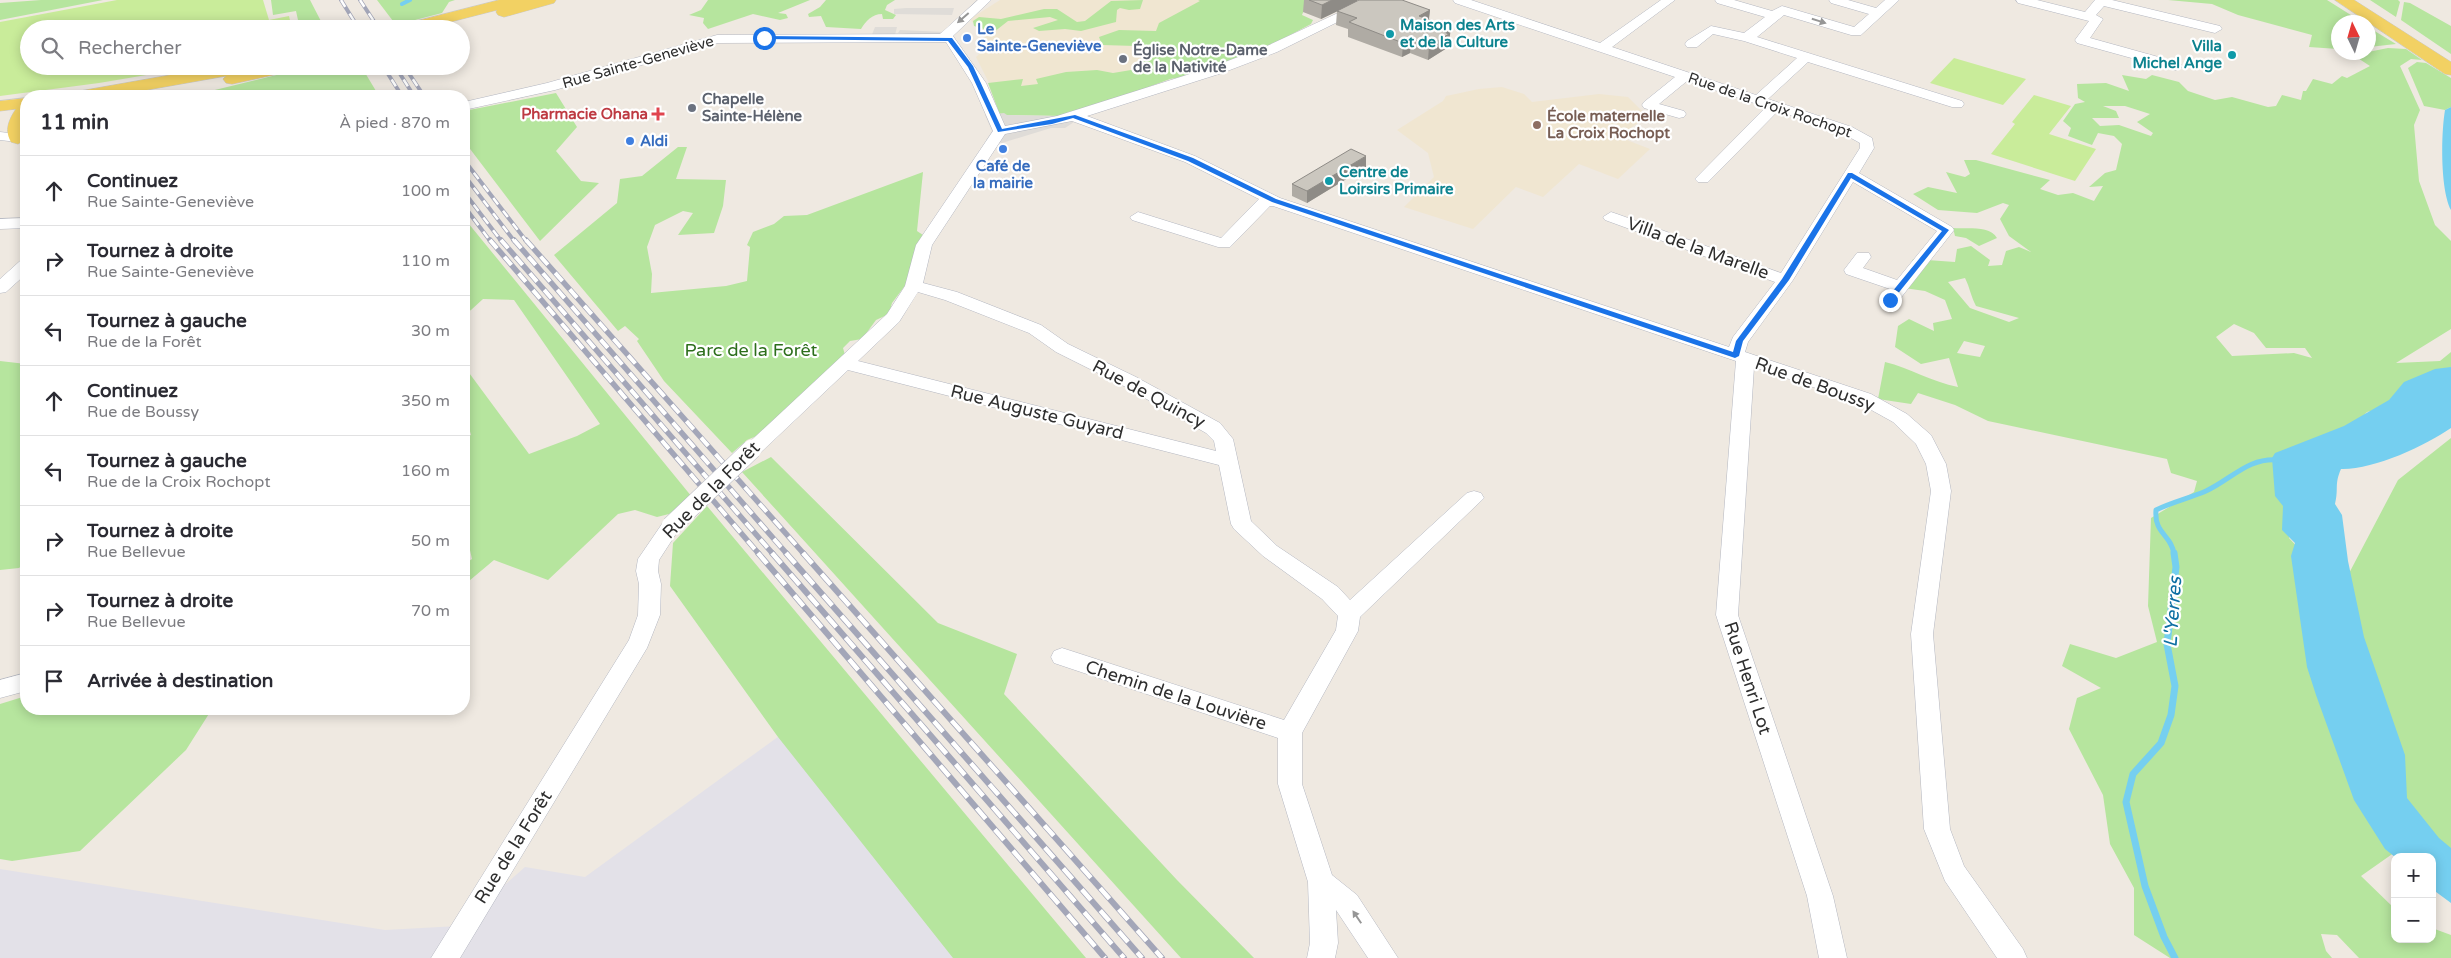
<!DOCTYPE html>
<html lang="fr">
<meta charset="utf-8">
<style>
:root{--surface:#fff;--page:#f2f2f3;--text:#2b2b33;--muted:#7c7c81;--line:#e1e1e2}
body{margin:0;font-family:"Varela Round",sans-serif;background:var(--page);color:var(--text)}
.controls{position:absolute;right:15px;bottom:15px;display:grid;overflow:hidden;border-radius:10px;box-shadow:0 2px 12px #0003}
.controls button{width:45px;height:45px;display:grid;place-items:center;padding:0;border:0;border-bottom:1px solid var(--line);background:var(--surface);color:var(--text);font:25px sans-serif}
.compass{position:absolute;left:2331px;top:15px;width:45px;height:45px;border-radius:50%;background:var(--surface);box-shadow:0 2px 12px #0003;rotate:355deg}
.stop{position:absolute;width:15px;height:15px;margin:-11px;border:4px solid #1a73e8;border-radius:50%;background:#fff}
.stop.end{background:#1a73e8;border-color:#fff;box-shadow:0 1px 5px #0008}
.list{margin:0;padding:0;list-style:none}
h2{display:flex;justify-content:space-between;align-items:center;height:65px;margin:0;padding:0 20px;font-size:21px}
h2 small{font-size:16px;font-weight:400;color:var(--muted)}
.list li{display:grid;grid-template-columns:32px 1fr auto;gap:15px;align-items:center;box-sizing:border-box;height:70px;padding:0 20px;border-top:1px solid var(--line)}
.list b{display:block;font-size:19px;white-space:nowrap}
.list p{margin:0;font-size:16px;white-space:nowrap;color:var(--muted)}
.list em{font-size:16px;font-style:normal;color:var(--muted)}
.icon{flex:none;width:28px;height:28px;fill:none;stroke:currentColor;stroke-width:2;stroke-linecap:round;stroke-linejoin:round}
.map{position:relative;flex:none;width:2451px;height:958px;overflow:hidden}
.search{position:absolute;background:var(--surface);box-shadow:0 2px 12px #0003;left:20px;top:20px;width:450px;height:55px;display:flex;align-items:center;gap:12px;box-sizing:border-box;padding:0 18px;border-radius:28px;color:var(--muted);font-size:19px}
.panel{position:absolute;background:var(--surface);box-shadow:0 2px 12px #0003;left:20px;top:90px;width:450px;height:625px;border-radius:20px}
.map>svg:first-child{display:block}
.industrial{fill:#e3e1e8}
.education{fill:#f0e6d1}
.green{fill:#b6e59e;fill-rule:evenodd}
.pitch{fill:#c9ec9a}
.plaza{fill:#dfdcd8}
.water{fill:#75cff0}
.lines{fill:none;stroke-linecap:round;stroke-linejoin:round}
.stream-far2{stroke:#75cff0;stroke-width:4}
.stream-far1{stroke:#75cff0;stroke-width:5}
.stream{stroke:#75cff0;stroke-width:7}
.minor-casing{stroke:#b4b7c1;stroke-width:1}
.major-casing{stroke:#c9c9c9;stroke-width:1}
.minor{fill:#fff;fill-rule:evenodd}
.major{fill:#f2d163;fill-rule:evenodd}
.rail-far2-casing{stroke:#a3a6b8;stroke-width:4}
.rail-far1-casing{stroke:#a3a6b8;stroke-width:5.5}
.rail-casing{stroke:#a3a6b8;stroke-width:6}
.rail-far2{stroke:#fff;stroke-width:2.5;stroke-dasharray:8;stroke-linecap:butt}
.rail-far1{stroke:#fff;stroke-width:4;stroke-dasharray:11;stroke-linecap:butt}
.rail{stroke:#fff;stroke-width:4.5;stroke-dasharray:14;stroke-linecap:butt}
.minor-bridge-casing{stroke:#b4b7c1;stroke-width:20;stroke-linecap:butt}
.minor-bridge{stroke:#fff;stroke-width:19}
.wall{fill:#afaba4}
.shaded-wall{fill:#8e8b86}
.building{fill:#cbc7bf;stroke:#8e8b86}
.oneway{fill:#969696}
.route{fill:#1a73e8}
.culture-dot{fill:#0f9aa8;stroke:#fff;stroke-width:2}
.shop-dot{fill:#3f7fe0;stroke:#fff;stroke-width:2}
.worship-dot{fill:#6b7280;stroke:#fff;stroke-width:2}
.health-dot{fill:#e0444e;stroke:#fff;stroke-width:2}
.education-dot{fill:#8d6e63;stroke:#fff;stroke-width:2}
.labels{text-anchor:middle;dominant-baseline:central;stroke-width:4.5;stroke-linejoin:round;paint-order:stroke}
.far-culture-label{font-size:15px;font-weight:bold;fill:#0d838f;stroke:#fff;text-anchor:start}
.far-shop-label{font-size:15px;font-weight:bold;fill:#366cbe;stroke:#fff;text-anchor:start}
.far-worship-label{font-size:15px;font-weight:bold;fill:#5b616d;stroke:#fff;text-anchor:start}
.far-street-label{font-size:15px;fill:#2e2e2e;stroke:#fff}
.far-health-label{font-size:15px;font-weight:bold;fill:#be3a42;stroke:#fff;text-anchor:end}
.far-education-label{font-size:15px;font-weight:bold;fill:#785e54;stroke:#fff;text-anchor:start}
.street-label{font-size:18px;fill:#2e2e2e;stroke:#fff}
.park-label{font-size:18px;fill:#2c6e1b;stroke:#fff}
.water-label{font-size:19px;font-style:italic;fill:#0d6fa3;stroke:#fff}
</style>
<div class="map">
<svg width="2451" height="958" viewBox="0 0 2451 958">
<rect width="100%" height="100%" fill="#efe9e1"/>
<path class="industrial" d="M841,691l229,267h-1070v-89l385,61 73,-4 67,-59 60,10z"/>
<path class="education" d="M1000,0h322l-29,15 8,7 -297,91 -28,-56 14,-13 -20,-25z
M1502,87l22,7 8,8 67,-8 29,3 19,19 -28,21 31,12 -32,30 -39,-15 -36,33 -27,-10 -43,42 -69,-22 30,-30 -6,-24 -31,-23 46,-29 3,-5 33,-7z"/>
<path class="green" d="M41,0h62l-103,20v-17z
M271,0h39l15,29h-25l-4,-18 -23,4z
M377,0h78l-6,2 -7,11 -46,12z
M708,0h102l-32,13 8,1 2,4 -8,2 -27,-6 -45,15 -5,-6 1,-5 -15,-3 12,-5z
M826,0h69l-8,5 -2,5 11,5 -3,4h-10l-1,-5c-10,0 -16,7 -21,15l-35,-2 -5,-11 -12,1 -1,-3 12,-7z
M1143,0l-3,9 -11,1 -9,-2 -3,2 -1,12 -35,9 -16,-2 -26,2 -6,-3 25,-8 -8,-3 -42,4 -14,11 -20,-6 -1,-5 6,-4 22,2 43,-10h13l20,13 8,-1 26,-20z
M1198,0h126l-20,10 -2,5 11,5 -2,4 -53,28 -64,23 -24,4 -83,31 -19,2 -4,4 -64,-1 -12,-32 35,-4 -2,7 17,-2 -2,-5 30,-7 31,-2 16,3 24,-4 4,-11 9,-8 -14,-4 -34,-1 -3,-8 20,-7 37,1 3,-8 41,-22z
M2168,0h159l35,22h-24v27l-29,-2 3,-12 -74,-20 -26,-11z
M2370,0h28l2,2 -4,15z
M2404,2l6,1 41,23v28l-50,-34z
M2368,27l28,17 -27,3z
M2388,48l18,1 16,11 -11,-1 -11,7 20,44 -6,15 5,56 16,44 16,16v88l-55,34 44,-2 11,-9v24l-36,23 -48,13 -29,29 -44,83 -5,14 26,28 83,284 -37,26 34,33v30h37v-11l19,7v23h-92l-22,-23 -16,-1 5,17 6,7h-162l-36,-23v-47l-24,-44 -7,-49 -34,-66 8,-31 24,-10 -39,-22 8,-22 46,14 41,-16 -9,-36 3,-88 43,-26 3,-11 -26,-8 -4,-14 -179,-38 -33,-16 -37,-12 -7,11 -33,-5 7,-37c25,6 47,20 73,25l-9,-29 -28,6 -26,-17 3,-21 11,-7 25,12 -1,-8 19,-4 -7,-19 -20,-9 -21,-3 9,-29 42,3 2,-13 14,-3 19,14 -2,6 14,-1 4,-14 13,-4 12,5 -22,-16 -9,-17 9,-14 -6,-2 -26,10 -39,-3 -25,-16 15,-7 29,6 -11,-21 19,5 5,-3 -6,-14h12l74,20 -10,9 18,6 15,-2 21,8 9,-15 -14,1 16,-14 11,-3 6,-26 -8,-8 -16,-3 -6,12 -24,-9 3,-8 -8,-7 12,-17 10,-2 -7,-4 -1,-14 29,-1 23,8 -7,-16 24,4 6,-4 27,7 9,9 27,9 17,-3 36,10 8,-1 6,-11 19,5 2,-9h3l7,-12 19,5 10,-8 5,2 23,-12 -20,-13 18,-1zM2103,106h22l25,8 -13,8 16,11 -2,3 -32,-11 -19,1 -8,-8h27l-3,-7zM1965,278c5,10 6,19 11,28l43,12 -10,4 -39,-14 -22,-26zM2234,324l20,9 12,15h39l7,10 -18,-5 -62,3 -16,-19zM1964,341l21,5 -5,11 -23,-4z
M2417,62l9,1 25,15v29l-6,3 -21,-4 -16,-38z
M313,66h48l18,30h-189z
M556,93l21,34 -21,24 25,30 18,2 -59,58 -76,-100v-30z
M678,147h9l-11,32 50,1 -3,26 -9,27 -36,2 15,-22 -10,-2 -28,14 -8,22 5,27 -1,19 75,-7 21,-5 3,-34 -3,-2 6,-13 21,-8 10,-8 23,-1 116,-43 -6,59 9,6 -19,46 -15,20 -3,11 -13,6 -14,19 -12,2 -7,7 2,7 -86,80 -12,5 -15,13 -68,-72 -27,-40 2,-2 -14,-13 -7,5 -64,-76 63,-52 3,-24 22,-3z
M464,218l228,279 -23,17 -12,3 -22,-7 -17,4 -70,66 -54,-20 -25,21 -5,-7v-10l8,-5 -8,-35v-87l7,-2 -7,-25v-44l65,88 48,-18 23,-12 -86,-124 -31,-1 -12,11 -7,4z
M1953,228c14,1 37,-3 44,10l-18,8 -13,-8 -11,-2z
M0,361l26,3v198l-7,6 -19,2z
M2451,438v417l-45,-28 -81,-208 73,-139z
M771,457l167,166 79,31 -13,40 173,186 77,78h-73l-439,-486z
M707,506l379,452h-133l-175,-221 -108,-151 3,-43z
M26,696v13h186l-26,41 -106,101 -68,10 -12,-2v-155z"/>
<path class="pitch" d="M117,0h146l6,20 20,-4 3,13h-263v37h171l-101,17 -99,13v-74z
M1954,58l72,21 -23,26 -73,-22z
M2034,95l37,11 -22,28 47,15 -21,32 -84,-27 24,-30 -3,-2z"/>
<path class="plaza" d="M906,8h48l-2,7 -58,-1v-5z
M875,27h22l-2,8 13,-1 -10,-1 2,-3 45,2 -6,2 -68,3z
M1004,113l3,2 51,1 16,6 -9,6h-14l-49,15 -16,-3 6,-9 -7,-16z"/>
<path class="water" d="M2451,107v103c-11,-21 -10,-76 -6,-100z
M2451,367v61c-26,18 -78,42 -110,41 -7,16 -2,19 -6,35l7,11 6,46 16,76 41,118 2,43 32,40 12,10v55l-19,-14v-32h-37l-10,-8 -31,-49 -38,-105 -9,-28 -16,-111 4,-13 -13,-13 1,-24 -8,-10 -3,-38 3,-5 69,-27 45,-26 15,-18 31,-13z"/>
<g class="lines">
<path class="stream-far2" d="M402,4l8,-4"/>
<path class="stream-far1" d="M2174,554c-3,-20 -20,-20 -18,-44 16,-8 34,-12 50,-19 26,-12 42,-34 73,-31"/>
<path class="stream" d="M2174,553l2,14 -9,77 8,42 -4,29 -10,28 -28,31 -7,28 19,84 19,51 11,21"/>
<defs>
<path id="minor" d="M978,0h13l-38,36 33,47 19,43 52,-10 155,-49 55,-21 99,-46h16l-105,52 -55,21 -135,43 108,40 85,42 449,149 4,-10 42,-55 -170,-62 -2,-3 8,-5 6,2 164,59 79,-125v-5l-18,-10 -64,-22 -70,71h-10l-3,-3 3,-3 68,-69 -79,-26 -28,23 25,7 2,3 -2,3 -5,1 -35,-10 -2,-3 2,-3 31,-25 -220,-74 -2,-3h18l129,43 61,-43h14l-63,47 144,48 41,-37 -53,-17 -31,-7 -16,13h-10l-2,-3 2,-3 24,-15 33,7 21,-16 -48,-14 -2,-3h19l38,11 10,-5 72,21 15,-13 -38,-11 -2,-3h19l28,8 9,-8h14l-38,35h-10l-67,-20 -27,22 205,64 2,3 -2,3h-10l-144,-45 -40,37 84,28 20,11 2,10 -15,25 93,54 2,3 -58,74h-12l-3,-4 9,-11 -44,-15 -2,-4 13,-17h12l2,4 -8,11 34,12 40,-49 -84,-49 -60,98 -45,62 -3,10 126,42 36,20 24,21 15,29 5,27 -18,143 17,195 14,37 59,83 4,9h-30l-52,-77 -21,-52 -13,-195 20,-143 -5,-27 -10,-20 -23,-22 -36,-20 -103,-35 -16,248 95,281 14,62h-28l-12,-62 -91,-281 20,-254 -463,-155h-3l-40,41h-12l-86,-27 -2,-3 8,-5 83,26 38,-39 -74,-37 -113,-41 -67,13 -73,111 -9,38 34,9 84,33 27,19 68,33 84,46 13,16 18,82 26,25 61,41 12,13 117,-107 7,-2 7,2 3,5 -124,119 -2,14 -56,102v51l30,91 25,20 41,63h-30l-32,-48 2,33 -3,15h-28l3,-15 -2,-61 -30,-98v-46l-224,-75 -3,-6 3,-6 8,-3 222,72 52,-90 2,-14 -16,-17 -59,-43 -29,-27 -3,-5 -12,-59 -371,-95 -89,84 -7,2 -7,-2 -3,-5 145,-135 18,-28 11,-41 77,-114 -21,-48 -26,-41 -228,1 -163,47 -91,20v-8l83,-19 170,-48 223,-1zM918,292l27,8 84,33 27,19 66,33 84,48 8,8 2,10 -358,-90 41,-39z
M2016,0h21l48,12 10,-12h17l108,26 2,3 -7,4 -111,-27 -8,9 7,4 -13,19 90,25 2,3 -2,3 -5,1 -98,-27 -2,-3 14,-19 -71,-18z
M0,132l26,3v8l-26,-3z
M26,218v10l-26,1v-10z
M26,260v14l-20,18 -6,1v-14l20,-18z
M671,519l7,2 3,5 -22,34 -1,11 3,13 -1,31 -13,33 -187,310h-29l198,-318 9,-25 1,-31 -3,-13 2,-12 26,-38z
M26,673v18l-26,7v-18z"/>
<path id="major" d="M499,0h57l-2,3 -50,14 -6,-2 -2,-3 1,-2 -74,19h-28l2,-3z
M2335,0h19l97,62v13l-6,-1z
M221,66h35l-1,3 11,-3h32l-2,4 -64,14 -6,-1 -3,-4 3,-3 -113,20h-42l3,-4 6,-1z
M26,98v41l-8,5 -7,-2c-7,-11 -2,-23 5,-33l-16,2v-10z"/>
</defs>
<use href="#minor" class="minor-casing"/>
<use href="#major" class="major-casing"/>
<use href="#minor" class="minor"/>
<use href="#major" class="major"/>
<defs>
<path id="rail-far2" d="M341,0l18,29
M360,0l19,29
M383,66l19,30
M395,66l19,30
M404,66l20,30
M464,160l63,82
M464,175l51,67
M464,192l38,50
M464,206l27,36"/>
<path id="rail-far1" d="M490,240l269,314
M501,240l272,314
M514,240l273,314
M526,240l278,314"/>
<path id="rail" d="M758,553l347,405
M772,553l352,405
M786,553l356,405
M803,553l359,405"/>
</defs>
<use href="#rail-far2" class="rail-far2-casing"/>
<use href="#rail-far1" class="rail-far1-casing"/>
<use href="#rail" class="rail-casing"/>
<use href="#rail-far2" class="rail-far2"/>
<use href="#rail-far1" class="rail-far1"/>
<use href="#rail" class="rail"/>
<defs>
<path id="minor-bridge" d="M671,526l81,-77"/>
</defs>
<use href="#minor-bridge" class="minor-bridge-casing"/>
<use href="#minor-bridge" class="minor-bridge"/>
</g>
<path class="wall" d="M1304,0h53v1l73,9 -1,10 20,22 -1,1 -1,5 -19,12 -18,-7 -8,4 -54,-20v-8l-12,-4 1,-14 -16,8 -18,-7z
M1366,167l-59,36 -15,-7v-12z"/>
<path class="shaded-wall" d="M1332,0h25v2l-36,17 1,-14z
M1430,10l-2,14 -9,-8z
M1451,28l-2,14 -1,1 -1,5 -19,12 1,-14 15,-14z
M1411,38l-1,15 -8,4 1,-14z
M1366,156v11l-59,36v-12z"/>
<path class="building" d="M1309,0h23l-10,5z
M1359,0h43l28,10 -11,6 32,12 -7,4 5,2 -20,12 -18,-8 -8,5 -54,-21 8,-4 -20,-7z
M1351,149l15,7 -59,35 -15,-7z"/>
<defs><path id="oneway-solid" d="M-6-.8H1V-3.2L6.5 0L1 3.2V.8H-6Z" transform="scale(1.25)"/></defs>
<g class="oneway">
<use href="#oneway-solid" transform="translate(963 18) rotate(139)"/>
<use href="#oneway-solid" transform="translate(1819 21) rotate(17)"/>
<use href="#oneway-solid" transform="translate(1357 917) rotate(-124)"/>
</g>
<path class="route" d="M764,36l188,2 21,28 29,63 73,-14 118,43 83,41 457,153 3,-11 46,-62 66,-106h4l97,57 -57,71h-5v-3l55,-67 -91,-53 -62,102 -46,61 -4,15 -4,2 -463,-156 -84,-41 -115,-43 -21,6 -54,8 -30,-65 -20,-26 -186,-2z"/>
<g class="culture-dot">
<circle cx="1390" cy="34" r="5"/>
<circle cx="2232" cy="55" r="5"/>
<circle cx="1329" cy="181" r="5"/>
</g>
<g class="shop-dot">
<circle cx="967" cy="38" r="5"/>
<circle cx="630" cy="141" r="5"/>
<circle cx="1003" cy="149" r="5"/>
</g>
<g class="worship-dot">
<circle cx="1123" cy="59" r="5"/>
<circle cx="692" cy="108" r="5"/>
</g>
<path class="health-dot" d="M655.5 106.5h5v5h5v5h-5v5h-5v-5h-5v-5h5z"/>
<circle class="education-dot" cx="1537" cy="125" r="5"/>
<g class="labels">
<g class="far-culture-label">
<text x="1400" y="25">Maison des Arts<tspan x="1400" dy="17">et de la Culture</tspan></text>
<text x="2222" y="46" text-anchor="end">Villa<tspan x="2222" dy="17">Michel Ange</tspan></text>
<text x="1339" y="172">Centre de<tspan x="1339" dy="17">Loirsirs Primaire</tspan></text>
</g>
<g class="far-shop-label">
<text x="977" y="29">Le<tspan x="977" dy="17">Sainte-Geneviève</tspan></text>
<text x="640" y="141">Aldi</text>
<text x="1003" y="166" text-anchor="middle">Café de<tspan x="1003" dy="17">la mairie</tspan></text>
</g>
<g class="far-worship-label">
<text x="1133" y="50">Église Notre-Dame<tspan x="1133" dy="17">de la Nativité</tspan></text>
<text x="702" y="99">Chapelle<tspan x="702" dy="17">Sainte-Hélène</tspan></text>
</g>
<g class="far-street-label">
<text transform="translate(638 62) rotate(-16)">Rue Sainte-Geneviève</text>
<text transform="translate(1770 105) rotate(19)">Rue de la Croix Rochopt</text>
</g>
<g class="far-health-label">
<text x="648" y="114">Pharmacie Ohana</text>
</g>
<g class="far-education-label">
<text x="1547" y="116">École maternelle<tspan x="1547" dy="17">La Croix Rochopt</tspan></text>
</g>
<g class="street-label">
<text transform="translate(1698 248) rotate(20)">Villa de la Marelle</text>
<text transform="translate(1815 384) rotate(20)">Rue de Boussy</text>
<text transform="translate(1149 394) rotate(28)">Rue de Quincy</text>
<text transform="translate(1037 412) rotate(14)">Rue Auguste Guyard</text>
<text transform="translate(711 490) rotate(-45)">Rue de la Forêt</text>
<text transform="translate(1748 678) rotate(72)">Rue Henri Lot</text>
<text transform="translate(1176 695) rotate(18)">Chemin de la Louvière</text>
<text transform="translate(513 847) rotate(-58)">Rue de la Forêt</text>
</g>
<g class="park-label">
<text x="751" y="350">Parc de la Forêt</text>
</g>
<g class="water-label">
<text transform="translate(2173 612) rotate(-86)">L'Yerres</text>
</g>
</g>
</svg>
<div class="controls">
<button>+</button>
<button>−</button>
</div>
<svg class="compass" viewBox="-18 -18 36 36"><path d="M0-13l5 13h-10z" fill="#e53935"/><path d="M0 13l5-13h-10z" fill="#7c7c81"/></svg>
<div class="stop" style="left:764px;top:38px"></div>
<div class="stop end" style="left:1890px;top:300px"></div>
<div class="search"><svg class="icon" aria-label="search" viewBox="0 0 24 24"><circle cx="10" cy="10" r="6"/><path d="M15 15l6 6"/></svg>Rechercher</div>
<section class="panel">
<h2>11 min<small>À pied · 870 m</small></h2>
<ul class="list">
<li><svg class="icon" aria-label="ahead" viewBox="0 0 24 24"><path d="M12 20V5M6 11l6-6 6 6"/></svg><div><b>Continuez</b><p>Rue Sainte-Geneviève</p></div><em>100 m</em></li>
<li><svg class="icon" aria-label="right" viewBox="0 0 24 24"><path d="M7 20v-9h11M14 6l5 5-5 5"/></svg><div><b>Tournez à droite</b><p>Rue Sainte-Geneviève</p></div><em>110 m</em></li>
<li><svg class="icon" aria-label="left" viewBox="0 0 24 24"><path d="M17 20v-9H6M10 6l-5 5 5 5"/></svg><div><b>Tournez à gauche</b><p>Rue de la Forêt</p></div><em>30 m</em></li>
<li><svg class="icon" aria-label="ahead" viewBox="0 0 24 24"><path d="M12 20V5M6 11l6-6 6 6"/></svg><div><b>Continuez</b><p>Rue de Boussy</p></div><em>350 m</em></li>
<li><svg class="icon" aria-label="left" viewBox="0 0 24 24"><path d="M17 20v-9H6M10 6l-5 5 5 5"/></svg><div><b>Tournez à gauche</b><p>Rue de la Croix Rochopt</p></div><em>160 m</em></li>
<li><svg class="icon" aria-label="right" viewBox="0 0 24 24"><path d="M7 20v-9h11M14 6l5 5-5 5"/></svg><div><b>Tournez à droite</b><p>Rue Bellevue</p></div><em>50 m</em></li>
<li><svg class="icon" aria-label="right" viewBox="0 0 24 24"><path d="M7 20v-9h11M14 6l5 5-5 5"/></svg><div><b>Tournez à droite</b><p>Rue Bellevue</p></div><em>70 m</em></li>
<li><svg class="icon" aria-label="arrive" viewBox="0 0 24 24"><path d="M6 21V4h12l-3 4 3 4H6"/></svg><div><b>Arrivée à destination</b></div></li>
</ul>
</section>
</div>
